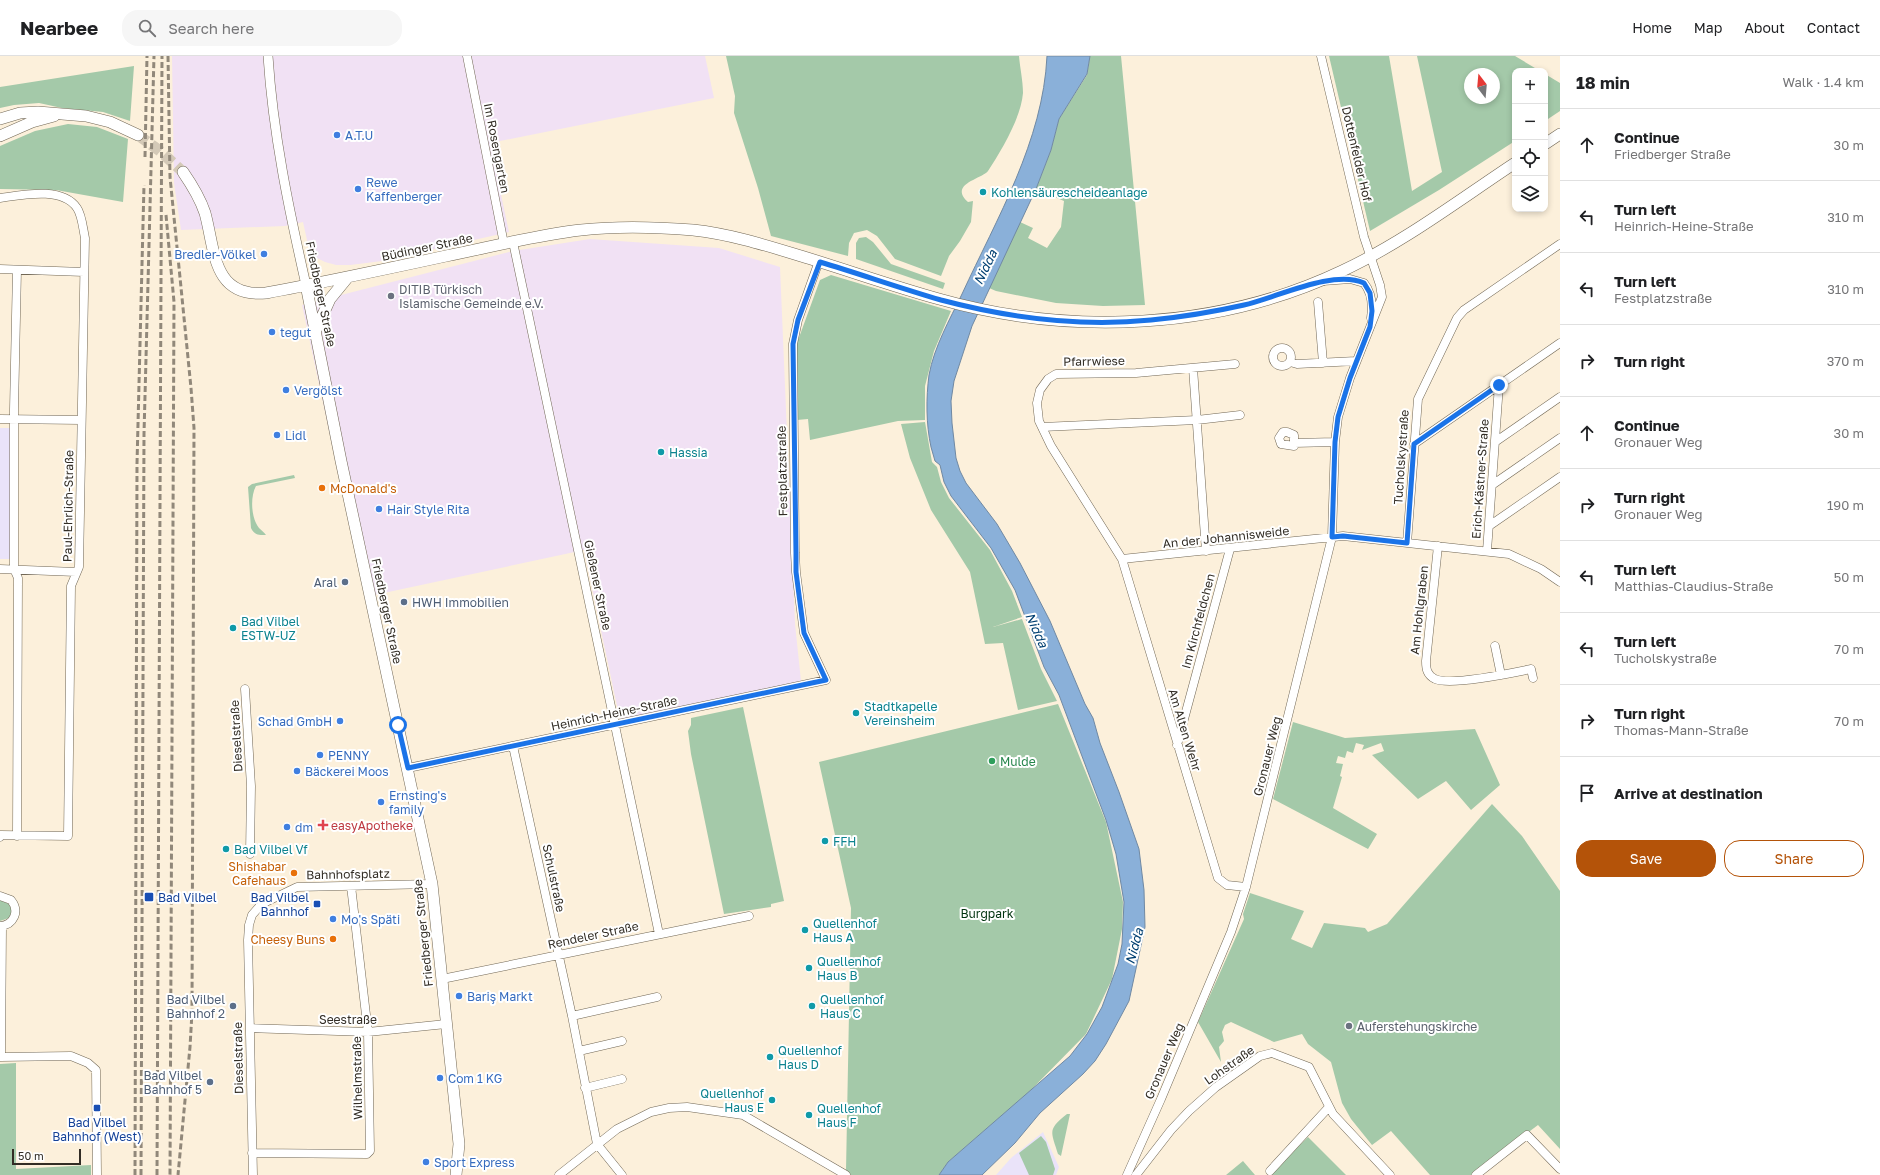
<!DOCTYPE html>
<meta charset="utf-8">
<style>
:root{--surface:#fff;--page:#f6f6f6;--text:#202124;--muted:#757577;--line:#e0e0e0;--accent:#b45309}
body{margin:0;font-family:"Golos Text",sans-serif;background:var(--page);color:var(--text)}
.controls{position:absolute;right:12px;top:12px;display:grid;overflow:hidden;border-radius:8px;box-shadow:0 2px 6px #0003}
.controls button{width:36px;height:36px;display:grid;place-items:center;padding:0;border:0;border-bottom:1px solid var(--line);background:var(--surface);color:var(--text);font:20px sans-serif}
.compass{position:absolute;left:1464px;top:12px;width:36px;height:36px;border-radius:50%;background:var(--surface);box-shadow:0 2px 6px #0003;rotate:344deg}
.scale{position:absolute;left:12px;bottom:10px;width:69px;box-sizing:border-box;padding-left:4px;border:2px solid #322d25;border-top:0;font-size:11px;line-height:14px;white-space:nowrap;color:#322d25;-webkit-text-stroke:3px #fff;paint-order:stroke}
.stop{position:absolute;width:12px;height:12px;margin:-9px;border:3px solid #1a73e8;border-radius:50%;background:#fff}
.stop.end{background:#1a73e8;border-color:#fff;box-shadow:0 1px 4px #0008}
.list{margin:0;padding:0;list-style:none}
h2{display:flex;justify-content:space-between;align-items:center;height:52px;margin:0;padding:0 16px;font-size:17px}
h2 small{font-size:13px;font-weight:400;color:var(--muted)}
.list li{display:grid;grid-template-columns:26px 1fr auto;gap:12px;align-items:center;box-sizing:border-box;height:72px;padding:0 16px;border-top:1px solid var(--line)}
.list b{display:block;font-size:15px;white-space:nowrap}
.list p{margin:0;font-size:13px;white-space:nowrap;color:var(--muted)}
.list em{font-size:13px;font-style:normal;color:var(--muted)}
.actions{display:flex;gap:8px;padding:12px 16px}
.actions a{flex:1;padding:9px 0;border:1px solid var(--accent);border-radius:16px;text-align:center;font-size:14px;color:var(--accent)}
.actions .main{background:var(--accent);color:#fff}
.icon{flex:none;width:22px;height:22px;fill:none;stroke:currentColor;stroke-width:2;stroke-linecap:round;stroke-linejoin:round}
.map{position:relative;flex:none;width:1560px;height:1119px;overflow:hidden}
header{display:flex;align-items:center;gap:24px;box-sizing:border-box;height:56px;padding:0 20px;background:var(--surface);border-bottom:1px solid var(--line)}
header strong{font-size:19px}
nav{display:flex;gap:22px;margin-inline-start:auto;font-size:14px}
.search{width:280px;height:36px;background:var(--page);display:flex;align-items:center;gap:10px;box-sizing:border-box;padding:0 14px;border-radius:16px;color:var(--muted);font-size:15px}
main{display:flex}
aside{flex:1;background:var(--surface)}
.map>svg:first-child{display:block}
.industrial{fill:#f1e1f4}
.education{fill:#eae3f9}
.green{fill:#a4c9a9;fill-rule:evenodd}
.water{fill:#8ab0d9;stroke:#7089a3}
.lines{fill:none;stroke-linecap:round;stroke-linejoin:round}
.secondary-tunnel{stroke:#d4c9b7;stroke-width:11;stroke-dasharray:11 5.5;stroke-linecap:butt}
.minor-casing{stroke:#716755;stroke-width:9}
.tertiary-casing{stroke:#716755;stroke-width:10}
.secondary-casing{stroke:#716755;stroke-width:12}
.minor{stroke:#fff;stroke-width:8}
.tertiary{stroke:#fff;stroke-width:9}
.secondary{stroke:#fff;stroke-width:11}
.rail{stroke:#91887a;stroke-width:3;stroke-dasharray:6 3;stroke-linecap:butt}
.route{stroke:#1a73e8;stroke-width:5}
.shop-dot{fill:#3f7fe0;stroke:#fff;stroke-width:1.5}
.culture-dot{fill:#0f9aa8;stroke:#fff;stroke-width:1.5}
.worship-dot{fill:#6b7280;stroke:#fff;stroke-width:1.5}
.food-dot{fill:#e8710a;stroke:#fff;stroke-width:1.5}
.service-dot{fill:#5c6f8a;stroke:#fff;stroke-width:1.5}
.leisure-dot{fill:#2e9e5b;stroke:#fff;stroke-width:1.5}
.health-dot{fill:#e0444e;stroke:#fff;stroke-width:1.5}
.transit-dot{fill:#1a4fb4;stroke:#fff;stroke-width:1.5}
.labels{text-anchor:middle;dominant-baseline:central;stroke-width:4;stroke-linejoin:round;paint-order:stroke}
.shop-label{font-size:12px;fill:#366cbe;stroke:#fff;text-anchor:start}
.street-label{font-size:12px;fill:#322d25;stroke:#fff}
.culture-label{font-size:12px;fill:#0d838f;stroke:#fff;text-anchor:start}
.worship-label{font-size:12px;fill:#5b616d;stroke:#fff;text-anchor:start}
.food-label{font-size:12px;fill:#c56008;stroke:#fff;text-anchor:end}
.service-label{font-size:12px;fill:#4e5e75;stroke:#fff;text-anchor:end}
.leisure-label{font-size:12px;fill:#27864d;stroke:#fff;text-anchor:start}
.health-label{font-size:12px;fill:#be3a42;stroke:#fff;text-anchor:start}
.transit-label{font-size:12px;fill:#164399;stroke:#fff;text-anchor:start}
.park-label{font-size:12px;fill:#00330f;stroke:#fff}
.water-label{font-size:13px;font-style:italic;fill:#003f71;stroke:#fff}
</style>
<header>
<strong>Nearbee</strong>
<div class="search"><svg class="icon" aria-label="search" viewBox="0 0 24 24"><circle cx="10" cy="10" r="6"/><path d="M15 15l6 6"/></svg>Search here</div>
<nav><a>Home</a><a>Map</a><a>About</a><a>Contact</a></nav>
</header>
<main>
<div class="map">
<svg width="1560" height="1119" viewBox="0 0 1560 1119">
<rect width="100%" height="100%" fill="#fcf0db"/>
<path class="industrial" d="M172,0h533l9,42 -224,45 19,89 -127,29 -32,4h-14l-11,-3 -8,-4 -6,-7 -4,-11 -4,-18 -18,4 -104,4 -7,-47z
M590,183l129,9 61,19 15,357 6,57 -181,39 -36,-170 -219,47 -63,-292 211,-54z"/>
<path class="education" d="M0,372h11l-1,131h-10z
M1043,1076l16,35 -3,8h-60l15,-17z"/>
<path class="green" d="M726,0h293c1,12 4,25 4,37 -2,25 -22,58 -35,78 -6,8 -40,13 -20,31l5,-1 -2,21 -11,19 -11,15 -8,20 -46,-17 -18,-23 -10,-6 -13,3 -5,10 -1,13 -77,-20 -13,-48 -24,-75 1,-17z
M1090,0h31l24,249 -42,1 -47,-3 -60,-12 -7,-3 31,-66 13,6 -5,10 19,10 14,-21 3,-26 -28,-12 15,-39 8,-31 28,-44z
M1329,0h60l23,135 30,-19 -25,-116h98l25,15h-25v70l-76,49 -69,41zM1470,18h24v24h-24z
M134,10l-4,55 -27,-9 -41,-4 -23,-5 -25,2 -14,3v-21z
M1545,18l15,9v28l-15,10z
M68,68l29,3 31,12 -5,63 -67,-12 -56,-1v-43l35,-15z
M866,181l7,5 18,22 54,19 -2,6 -87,-30v-16l3,-5z
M831,219l120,36 -17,40 -9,35v34l-27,1 -88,19 -2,-21 -11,1v-77l23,-63z
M925,366l7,40 5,5 4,15 8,16 41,52 22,41 10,26 -29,10 29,-8 19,50 16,32 -39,9 -15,-67 -18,1 -15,-72 -39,-62 -21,-52 -9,-34z
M294,419l1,3 -39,8c-6,11 -5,32 3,42 2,2 5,4 7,7 -7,0 -12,0 -15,-7l-3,-41 4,-3z
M1058,648l48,118 17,80 -1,27 -10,50 -26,55 -58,59 -80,69 -9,13h-96l3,-4 5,-263 -32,-146z
M743,651l41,194 -13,3v3l-47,7 -33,-160 -3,-23 3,-6v-7z
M1293,666l52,16 130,-9 25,56 -29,25 -25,-29 -28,18 -46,-44 12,-4 -3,-8 -19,7 2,-5 -8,-2 -3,10 -6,-2 -2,7 -7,-2 -2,7 7,1 -3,12 2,1 -9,31 44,26 -9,15 -95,-50z
M1492,748l30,32 38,55v258l-22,-24 -67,50h-41l-39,-44 -19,14 -21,-26 -9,-16 -11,-41 -23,-18 -6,-10 -28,8 -43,-20 -6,3 -3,7 2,9 -5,6 2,15 -23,-40 46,-103 -1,-5 7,-21 54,18 -13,28 21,9 12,-25 41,5 3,4 19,-8z
M0,844l9,4 3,7 -3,7 -9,3z
M16,1007v106l75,-4v10h-91v-111z
M1067,1058h3l-9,42 -3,-2c-7,-23 -11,-24 9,-40z
M1041,1080l5,6 9,27 -2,6h-24l-10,-22z
M1308,1081l38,38h-77z
M1243,1105l12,14h-29z"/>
<path class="water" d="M1047,0h43l-3,18 -28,45 -8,31 -15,39 -64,137 -18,55 -3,20 1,22 4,35 4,13 6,12 31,41 23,39 30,58 35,83 8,14 7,25 19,49 20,57 5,41 1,37 -16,74 -23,43 -11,17 -12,13 -43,39 -25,30 -33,32h-43l9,-13 122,-106 17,-22 15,-27 16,-43 4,-20 2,-42 -8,-48 -10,-34 -47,-125 -15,-28 -29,-77 -24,-42 -40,-52 -7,-14 -4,-17 -5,-4c-1,-5 -3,-9 -4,-14 -5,-23 -5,-49 -2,-72 5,-28 21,-56 33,-81 35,-76 81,-153 85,-238z"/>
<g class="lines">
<path class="secondary-tunnel" d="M138,79l22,16 23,21"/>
<defs>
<path id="minor" d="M467,0l37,188
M0,142c22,-3 62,-12 77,10 5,7 6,21 8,30l-6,329 -8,19 -3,250 -67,-1 -1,2
M513,186l146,692
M0,213l84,3
M17,214l-3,139v160l4,9 -1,258
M1323,225l27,-2 14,4c8,10 9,22 7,35
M1318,246l5,61
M1273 301a9 9 0 1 1 18 0a9 9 0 1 1-18 0Z
M1290,306l7,2 59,-3
M1235,308l-99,9 -80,1 -8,5 -8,11 -3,13 2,18 12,25 71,113 96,319 9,7 19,2
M1193,312l13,183
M0,363l81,1
M1042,371l155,-7 43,-5
M1283,376h4l7,3v11l-13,-2 -2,-6z
M1495,386l65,-45
M1294,387l41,-1
M1414,388l146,-101
M1492,429l68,-47
M1489,470l71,-49
M1407,487l11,-144 39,-81 7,-8 96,-66
M1438,490l-12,115c0,8 1,14 9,18 16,7 77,-6 96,-10l2,9
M1487,495l12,-166
M1122,503l221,-23 166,18 32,15 19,13
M0,513l76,3
M1495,590l6,29
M245,633l6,97 -1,68
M1177,689l53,-196
M513,690l59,270 25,128 25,31
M408,712l418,-88 -22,-47 -8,-61 -1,-19 -2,-209 5,-24 21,-59
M0,840l11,4c9,11 3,25 -11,26
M442,923l307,-63
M572,960l85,-19
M250,972l118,4 78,-8
M579,995l43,-10
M0,1001l71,-1 17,7 8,7 1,105
M1,1001l1,-131
M585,1032l37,-9
M252,1097l115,1 3,-3 -2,-119 -17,-146
M1270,1115l59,-64
M253,1119l-5,-235 1,-15 3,-10 7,-8 7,-5 31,-15 135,-3
M559,1119l58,-46 34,-17 18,-4 18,-1 56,8 103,60
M1127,1119l34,-76 70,-167 15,-45 86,-350 3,-95 3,-25 12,-39 32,-81 -2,-12 -16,-48 -43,-181
M1136,1119l35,-45 18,-19 27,-24 44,-31 12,-3 37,14 24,47 57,61
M1476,1119l51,-40 33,34"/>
<path id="tertiary" d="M268,0c5,78 21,154 38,229"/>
<path id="secondary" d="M0,63l20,-6 18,-1 48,4 24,6 28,13
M0,80l32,-14 22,-6
M1545,88l15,-10
M183,116c9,13 17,26 22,41 10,36 7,85 61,80 60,-11 120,-24 180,-37 45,-9 90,-21 135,-26 36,-4 75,-3 112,0 37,4 72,15 108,26 46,14 91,30 138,43 131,37 279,31 403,-28 62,-29 117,-71 173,-108
M306,229l35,176 91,423 27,260 -3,31
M316,274l14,-31 18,-22"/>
</defs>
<use href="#minor" class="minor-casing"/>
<use href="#tertiary" class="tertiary-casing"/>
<use href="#secondary" class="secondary-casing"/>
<use href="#minor" class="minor"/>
<use href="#tertiary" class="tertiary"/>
<use href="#secondary" class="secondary"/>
<path class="rail" d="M168,0l2,121 21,211 3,40 -2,584 -2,35 -12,128
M145,101l2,-101
M166,159l8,87 -4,873
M135,1119l2,-711 7,-279
M141,1119l3,-741 10,-378
M157,1119l5,-1119"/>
</g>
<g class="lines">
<path class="route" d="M398,669l10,43 418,-88 -22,-47 -8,-61v-19l-3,-209 5,-24 22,-58c40,12 80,26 121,38 68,18 140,27 210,20 31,-3 62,-8 93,-15 32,-7 89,-36 120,-22l6,10 2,18 -2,16 -20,51 -12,39 -3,25 -3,95 11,-1 64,7 7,-99 85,-59"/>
</g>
<g class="shop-dot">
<circle cx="337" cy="79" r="4"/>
<circle cx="358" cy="133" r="4"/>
<circle cx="264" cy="198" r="4"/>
<circle cx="272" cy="276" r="4"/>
<circle cx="286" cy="334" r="4"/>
<circle cx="277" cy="379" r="4"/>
<circle cx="379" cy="453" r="4"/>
<circle cx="340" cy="665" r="4"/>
<circle cx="320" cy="699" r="4"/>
<circle cx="297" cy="715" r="4"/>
<circle cx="381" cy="746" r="4"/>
<circle cx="287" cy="771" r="4"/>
<circle cx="333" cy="863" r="4"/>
<circle cx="459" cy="940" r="4"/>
<circle cx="440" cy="1022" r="4"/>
<circle cx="426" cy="1106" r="4"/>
</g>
<g class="culture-dot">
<circle cx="983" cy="136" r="4"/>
<circle cx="661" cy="396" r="4"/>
<circle cx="233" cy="572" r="4"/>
<circle cx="856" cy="657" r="4"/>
<circle cx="825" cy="785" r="4"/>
<circle cx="226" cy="793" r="4"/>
<circle cx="805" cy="874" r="4"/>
<circle cx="809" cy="912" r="4"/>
<circle cx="812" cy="950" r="4"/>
<circle cx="770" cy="1001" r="4"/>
<circle cx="772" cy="1044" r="4"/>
<circle cx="809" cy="1059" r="4"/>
</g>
<g class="worship-dot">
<circle cx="391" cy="240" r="4"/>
<circle cx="1349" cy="970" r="4"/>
</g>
<g class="food-dot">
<circle cx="322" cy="432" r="4"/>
<circle cx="294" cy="817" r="4"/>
<circle cx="333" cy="883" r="4"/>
</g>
<g class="service-dot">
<circle cx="345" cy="526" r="4"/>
<circle cx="404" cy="546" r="4"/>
<circle cx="233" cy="950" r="4"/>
<circle cx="210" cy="1026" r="4"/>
</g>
<circle class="leisure-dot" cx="992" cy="705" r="4"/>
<path class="health-dot" d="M321 763h4v4h4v4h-4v4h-4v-4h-4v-4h4z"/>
<g class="transit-dot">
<rect x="144" y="836" width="10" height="10" rx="2"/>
<rect x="313" y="844" width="8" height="8" rx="2"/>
<rect x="93" y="1048" width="8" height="8" rx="2"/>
</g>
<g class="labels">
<g class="shop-label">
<text x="345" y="79">A.T.U</text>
<text x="366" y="126">Rewe<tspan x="366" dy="14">Kaffenberger</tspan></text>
<text x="256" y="198" text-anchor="end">Bredler-Völkel</text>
<text x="280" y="276">tegut</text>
<text x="294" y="334">Vergölst</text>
<text x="285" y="379">Lidl</text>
<text x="387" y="453">Hair Style Rita</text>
<text x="332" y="665" text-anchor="end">Schad GmbH</text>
<text x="328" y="699">PENNY</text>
<text x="305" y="715">Bäckerei Moos</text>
<text x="389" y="739">Ernsting's<tspan x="389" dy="14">family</tspan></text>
<text x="295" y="771">dm</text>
<text x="341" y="863">Mo's Späti</text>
<text x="467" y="940">Bariş Markt</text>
<text x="448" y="1022">Com 1 KG</text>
<text x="434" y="1106">Sport Express</text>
</g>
<g class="street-label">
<text transform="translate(497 92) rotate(79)">Im Rosengarten</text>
<text transform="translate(1357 98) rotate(77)">Dottenfelder Hof</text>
<text transform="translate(427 191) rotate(-12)">Büdinger Straße</text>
<text transform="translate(321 238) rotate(78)">Friedberger Straße</text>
<text transform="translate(1094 305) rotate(-1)">Pfarrwiese</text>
<text transform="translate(1401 401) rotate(-86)">Tucholskystraße</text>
<text transform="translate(782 415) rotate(-91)">Festplatzstraße</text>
<text transform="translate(1480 423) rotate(-86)">Erich-Kästner-Straße</text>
<text transform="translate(68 450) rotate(-89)">Paul-Ehrlich-Straße</text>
<text transform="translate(1226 481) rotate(-6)">An der Johannisweide</text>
<text transform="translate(598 529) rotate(78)">Gießener Straße</text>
<text transform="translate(1419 554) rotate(-84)">Am Hohlgraben</text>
<text transform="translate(387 555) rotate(78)">Friedberger Straße</text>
<text transform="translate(1198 565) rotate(-75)">Im Kirchfeldchen</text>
<text transform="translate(614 657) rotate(-12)">Heinrich-Heine-Straße</text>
<text transform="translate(1185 674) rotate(73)">Am Alten Wehr</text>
<text transform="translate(236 680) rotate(-93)">Dieselstraße</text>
<text transform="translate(1267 700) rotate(-76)">Gronauer Weg</text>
<text transform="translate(348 818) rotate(-1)">Bahnhofsplatz</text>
<text transform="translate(554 822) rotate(78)">Schulstraße</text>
<text transform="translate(423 877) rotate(-96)">Friedberger Straße</text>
<text transform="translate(593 879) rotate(-12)">Rendeler Straße</text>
<text x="348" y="963">Seestraße</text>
<text transform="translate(238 1002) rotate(-91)">Dieselstraße</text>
<text transform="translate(1164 1005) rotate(-67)">Gronauer Weg</text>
<text transform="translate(1229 1009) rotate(-35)">Lohstraße</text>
<text transform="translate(357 1022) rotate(-91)">Wilhelmstraße</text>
</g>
<g class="culture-label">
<text x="991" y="136">Kohlensäurescheideanlage</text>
<text x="669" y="396">Hassia</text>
<text x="241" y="565">Bad Vilbel<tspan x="241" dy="14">ESTW-UZ</tspan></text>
<text x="864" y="650">Stadtkapelle<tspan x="864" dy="14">Vereinsheim</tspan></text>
<text x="833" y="785">FFH</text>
<text x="234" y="793">Bad Vilbel Vf</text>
<text x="813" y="867">Quellenhof<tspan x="813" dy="14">Haus A</tspan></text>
<text x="817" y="905">Quellenhof<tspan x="817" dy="14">Haus B</tspan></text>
<text x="820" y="943">Quellenhof<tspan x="820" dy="14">Haus C</tspan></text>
<text x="778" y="994">Quellenhof<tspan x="778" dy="14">Haus D</tspan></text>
<text x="764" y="1037" text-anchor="end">Quellenhof<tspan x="764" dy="14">Haus E</tspan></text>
<text x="817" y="1052">Quellenhof<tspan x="817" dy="14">Haus F</tspan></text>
</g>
<g class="worship-label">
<text x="399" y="233">DITIB Türkisch<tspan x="399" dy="14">Islamische Gemeinde e.V.</tspan></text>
<text x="1357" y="970">Auferstehungskirche</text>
</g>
<g class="food-label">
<text x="330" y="432" text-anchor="start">McDonald's</text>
<text x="286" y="810">Shishabar<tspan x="286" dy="14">Cafehaus</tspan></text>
<text x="325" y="883">Cheesy Buns</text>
</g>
<g class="service-label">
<text x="337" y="526">Aral</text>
<text x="412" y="546" text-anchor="start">HWH Immobilien</text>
<text x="225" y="943">Bad Vilbel<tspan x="225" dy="14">Bahnhof 2</tspan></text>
<text x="202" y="1019">Bad Vilbel<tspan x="202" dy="14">Bahnhof 5</tspan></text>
</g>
<g class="leisure-label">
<text x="1000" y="705">Mulde</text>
</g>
<g class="health-label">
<text x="331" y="769">easyApotheke</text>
</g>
<g class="transit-label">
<text x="158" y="841">Bad Vilbel</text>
<text x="309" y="841" text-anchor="end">Bad Vilbel<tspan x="309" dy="14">Bahnhof</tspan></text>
<text x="97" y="1066" text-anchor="middle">Bad Vilbel<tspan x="97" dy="14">Bahnhof (West)</tspan></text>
</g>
<g class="park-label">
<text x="987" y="857">Burgpark</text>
</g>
<g class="water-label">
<text transform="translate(985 211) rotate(-64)">Nidda</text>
<text transform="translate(1037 574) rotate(66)">Nidda</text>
<text transform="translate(1134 890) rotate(-75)">Nidda</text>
</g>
</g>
</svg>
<div class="controls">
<button>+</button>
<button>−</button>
<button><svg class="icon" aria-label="locate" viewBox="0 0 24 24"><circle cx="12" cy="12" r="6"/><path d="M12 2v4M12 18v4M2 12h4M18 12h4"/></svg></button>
<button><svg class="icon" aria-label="layers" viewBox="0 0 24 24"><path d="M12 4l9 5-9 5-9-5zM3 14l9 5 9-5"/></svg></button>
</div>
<svg class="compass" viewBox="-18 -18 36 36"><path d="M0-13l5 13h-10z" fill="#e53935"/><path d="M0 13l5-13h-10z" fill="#757577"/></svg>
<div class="scale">50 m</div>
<div class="stop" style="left:398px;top:669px"></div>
<div class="stop end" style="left:1499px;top:329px"></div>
</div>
<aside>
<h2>18 min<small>Walk · 1.4 km</small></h2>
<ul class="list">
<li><svg class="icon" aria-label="ahead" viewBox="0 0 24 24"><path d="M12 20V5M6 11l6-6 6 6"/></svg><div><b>Continue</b><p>Friedberger Straße</p></div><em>30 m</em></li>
<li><svg class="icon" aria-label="left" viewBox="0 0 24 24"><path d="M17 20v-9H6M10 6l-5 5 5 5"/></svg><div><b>Turn left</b><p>Heinrich-Heine-Straße</p></div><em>310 m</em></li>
<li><svg class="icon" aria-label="left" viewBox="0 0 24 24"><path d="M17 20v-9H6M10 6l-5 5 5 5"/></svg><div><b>Turn left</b><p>Festplatzstraße</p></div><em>310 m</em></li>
<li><svg class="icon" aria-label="right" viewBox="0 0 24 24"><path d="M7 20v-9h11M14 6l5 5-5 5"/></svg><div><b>Turn right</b></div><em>370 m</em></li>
<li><svg class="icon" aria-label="ahead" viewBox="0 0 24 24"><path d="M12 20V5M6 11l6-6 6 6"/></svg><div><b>Continue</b><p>Gronauer Weg</p></div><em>30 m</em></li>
<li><svg class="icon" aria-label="right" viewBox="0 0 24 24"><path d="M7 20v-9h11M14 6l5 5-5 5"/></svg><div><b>Turn right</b><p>Gronauer Weg</p></div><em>190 m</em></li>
<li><svg class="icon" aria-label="left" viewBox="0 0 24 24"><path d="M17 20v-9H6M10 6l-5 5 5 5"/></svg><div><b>Turn left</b><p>Matthias-Claudius-Straße</p></div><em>50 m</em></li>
<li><svg class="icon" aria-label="left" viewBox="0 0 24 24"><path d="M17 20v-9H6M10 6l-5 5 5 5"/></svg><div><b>Turn left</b><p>Tucholskystraße</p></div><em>70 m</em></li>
<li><svg class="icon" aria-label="right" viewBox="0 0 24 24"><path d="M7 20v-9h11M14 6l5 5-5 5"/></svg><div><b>Turn right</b><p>Thomas-Mann-Straße</p></div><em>70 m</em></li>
<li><svg class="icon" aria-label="arrive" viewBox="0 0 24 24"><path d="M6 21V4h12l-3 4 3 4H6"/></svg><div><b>Arrive at destination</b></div></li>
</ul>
<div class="actions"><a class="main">Save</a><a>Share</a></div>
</aside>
</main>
